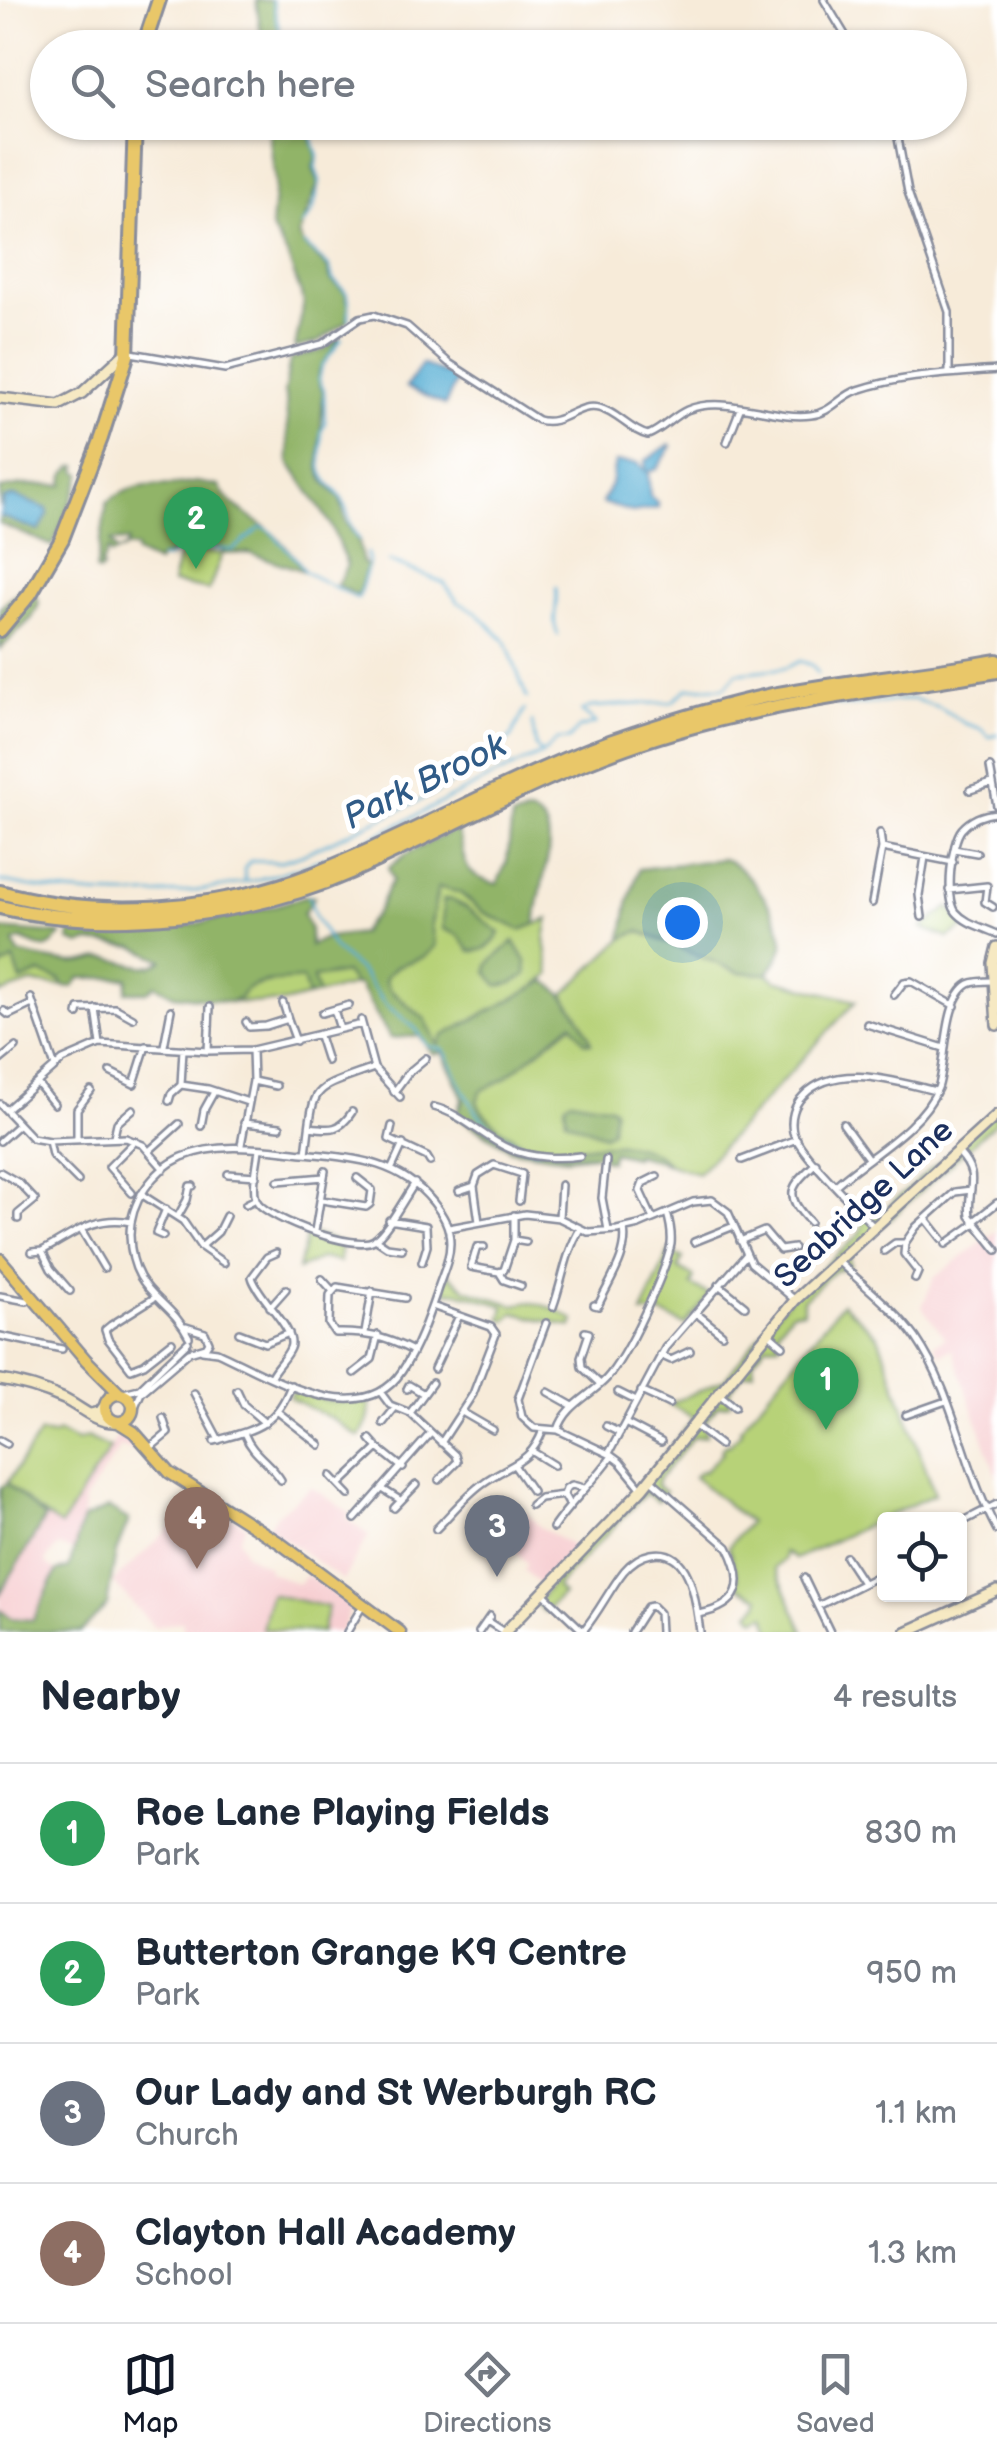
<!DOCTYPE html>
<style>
:root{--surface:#fff;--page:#f6f6f7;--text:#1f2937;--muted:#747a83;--line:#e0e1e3;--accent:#111827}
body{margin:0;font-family:"Balsamiq Sans",sans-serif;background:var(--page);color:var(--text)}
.controls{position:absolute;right:30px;bottom:30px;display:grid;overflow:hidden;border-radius:10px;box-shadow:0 2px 8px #0004}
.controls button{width:90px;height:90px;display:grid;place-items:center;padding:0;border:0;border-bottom:2px solid var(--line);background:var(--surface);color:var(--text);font:50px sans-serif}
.you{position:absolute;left:682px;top:922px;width:35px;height:35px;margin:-25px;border:8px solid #fff;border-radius:50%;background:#1a73e8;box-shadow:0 0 0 15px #1a73e833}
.badge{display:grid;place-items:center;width:65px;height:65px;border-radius:50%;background:var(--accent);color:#fff;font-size:32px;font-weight:700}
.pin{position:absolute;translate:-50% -82px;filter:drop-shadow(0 2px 5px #0008)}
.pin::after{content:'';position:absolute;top:52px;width:35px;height:30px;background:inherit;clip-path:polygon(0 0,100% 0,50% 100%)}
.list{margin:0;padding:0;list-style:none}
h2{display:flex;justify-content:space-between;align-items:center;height:130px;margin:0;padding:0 40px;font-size:42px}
h2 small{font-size:32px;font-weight:400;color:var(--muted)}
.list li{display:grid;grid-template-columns:65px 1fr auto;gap:30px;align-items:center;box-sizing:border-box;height:140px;padding:0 40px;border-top:2px solid var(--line)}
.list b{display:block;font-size:38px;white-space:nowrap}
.list p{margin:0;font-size:32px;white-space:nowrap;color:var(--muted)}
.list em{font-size:32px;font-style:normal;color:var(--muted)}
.icon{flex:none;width:55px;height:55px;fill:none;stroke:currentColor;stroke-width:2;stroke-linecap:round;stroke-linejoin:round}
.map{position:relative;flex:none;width:997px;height:1632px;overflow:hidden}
.search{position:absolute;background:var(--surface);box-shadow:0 2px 8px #0004;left:30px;right:30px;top:30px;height:110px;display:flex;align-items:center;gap:25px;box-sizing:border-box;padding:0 35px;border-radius:55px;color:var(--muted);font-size:38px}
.sheet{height:690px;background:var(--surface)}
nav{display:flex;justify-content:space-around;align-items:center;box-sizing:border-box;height:140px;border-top:2px solid var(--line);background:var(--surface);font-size:28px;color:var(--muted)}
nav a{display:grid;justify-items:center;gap:5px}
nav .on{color:var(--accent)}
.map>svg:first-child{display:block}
.built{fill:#f7cfd2}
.green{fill:#b7d278;stroke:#69806b;stroke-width:2.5}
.forest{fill:#91b468;stroke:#567263;stroke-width:2.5}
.water{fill:#57aed4;stroke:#396e99;stroke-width:2.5}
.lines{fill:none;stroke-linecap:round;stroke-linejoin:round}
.stream{stroke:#57aed4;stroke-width:2.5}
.street-casing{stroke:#898d9c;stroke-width:10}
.secondary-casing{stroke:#898d9c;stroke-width:14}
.primary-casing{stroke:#898d9c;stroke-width:15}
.highway-casing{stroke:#898d9c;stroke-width:18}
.street{stroke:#fff;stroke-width:5}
.secondary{stroke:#f6e9c3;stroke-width:9}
.primary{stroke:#e9c769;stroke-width:10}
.highway{stroke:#e9c769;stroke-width:12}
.labels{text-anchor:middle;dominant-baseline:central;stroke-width:10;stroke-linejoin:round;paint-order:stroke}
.street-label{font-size:32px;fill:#1b2f5e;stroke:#fff}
.water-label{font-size:35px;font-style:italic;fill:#305b87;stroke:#fff}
</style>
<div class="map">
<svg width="997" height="1632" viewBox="0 0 997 1632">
<rect width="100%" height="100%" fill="#fff"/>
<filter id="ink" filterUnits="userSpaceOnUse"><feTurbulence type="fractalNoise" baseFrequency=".01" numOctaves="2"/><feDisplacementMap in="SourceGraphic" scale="20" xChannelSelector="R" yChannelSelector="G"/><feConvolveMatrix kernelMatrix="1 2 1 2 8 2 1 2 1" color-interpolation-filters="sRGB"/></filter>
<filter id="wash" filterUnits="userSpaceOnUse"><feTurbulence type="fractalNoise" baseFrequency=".0048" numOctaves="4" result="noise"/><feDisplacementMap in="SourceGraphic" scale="40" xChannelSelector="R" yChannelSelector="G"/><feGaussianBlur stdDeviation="2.25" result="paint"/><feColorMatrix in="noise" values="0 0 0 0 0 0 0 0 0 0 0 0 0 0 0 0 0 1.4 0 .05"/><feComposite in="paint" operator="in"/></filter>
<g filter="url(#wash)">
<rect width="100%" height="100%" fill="#f7ebd9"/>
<path class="built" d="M997,1231v244h-1l-44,-126 -13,5 -5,-9 11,-7 -23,-31 12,-29z
M126,1433l16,18 -22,-4 -36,54 -1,18 -9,32 -16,-5 -12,14 1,5 10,6 -25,49 -21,-2 -11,-8v-16l45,-76 17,8 55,-89z
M311,1487l39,26 -4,5 23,17 -26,45 -75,-53 7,-11z
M211,1504l35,22 -7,12 6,16 23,13 -1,4 31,13 9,-9 44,30 -9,27h-159v-11l-29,6 -41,-45 72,-68 6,7 9,-10 4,3z
M525,1512l15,15 36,21 -36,37 -16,-15 3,-6 -26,-27z"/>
<path class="green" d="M186,550l36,4 -13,36 -37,-7 8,-31z
M438,886l22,7 23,19 38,18 28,-11 -4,20 5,36 -19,15 -69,35 -24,21 -13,-27 -35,-29 -5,-9 1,-6 11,-9 27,-9 10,-11 -3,-21z
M949,907l18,19 -19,12 -26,-10z
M638,931l100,41 30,2 7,6 81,21 -158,172 -62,-19 -2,3 -21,-5 -3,9 -7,-2v-5l-37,4 -55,-8 -55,-34 7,-19 41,-18 73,-59 -13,-26 58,-55z
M14,959l14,17c12,-5 29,-1 36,10l-33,-3 -31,11v-26z
M345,973l9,12 -71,18 -53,-1c7,-5 12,-11 20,-14 29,-11 63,-10 95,-15z
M997,1110v11l-148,136 1,9 -16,5 -31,29v11l-11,1 -14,17 1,15 -13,1 -13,16 1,11 -11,2 -13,16v14l-13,2 -12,16 1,14 -13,1 -35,43 -1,6 8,6 -8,9 -11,-8 -90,94 7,7 -18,18 -9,-8 39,-51 65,-67 54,-68 -25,-14 55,-24 67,-84 69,-62 5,-16 17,-6z
M307,1232l34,11 -2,19 -17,-4 -24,11z
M669,1252l14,6 -5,10 16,9 -3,8 19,10 -25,30 -25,-12h-18z
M448,1274l18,15 48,16 15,-3 24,6 21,12 -2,7 -58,-14 -8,8 -5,-2 3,-13 -46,-14 -17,-1z
M842,1303l36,33 57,158 -140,65 -11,-7v8l-9,8 29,64h-32l-7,-17 -10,4 -5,-7 9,-9 1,-6 -22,-10v-9l-10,-31 21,-25 -55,-45 6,-6 3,1 20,-20 -2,-3 5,-5 3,1 12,-13 -1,-3z
M293,1391l38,10h37c5,13 -1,25 -9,36l-25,-17 -44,-22z
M58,1432l19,9 10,-4 23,11 -49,78 -34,-22 -20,-21 33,-50 13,2z
M270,1594l58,13 -6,25 -60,-3z"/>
<path class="forest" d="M256,0h16l12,47h-21z
M268,123h39l10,33 -4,12 6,14 -20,53 5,10 24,23 3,12 14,12 4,13 -1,16 -30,21 -23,6 9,-46 -17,-47 -16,-27 4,-46z
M339,338c-5,21 -30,28 -16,53l-4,78 5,12 16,18 6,23 13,20 4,22 4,1 -9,31 -21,-11 10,-20 -17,-42 -41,-61 -3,-65 -2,-3 6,-35 33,-9z
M73,466h5l-1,5 5,3 -29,72 -53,-22v-8l39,15 9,-17 -1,-5 -33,-13 -10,3 -4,6v-16l22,-4h41l1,-9z
M196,482l23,4c9,19 31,30 47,42 15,12 28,27 38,43l-55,-18 -27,1 1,-4c-12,-1 -32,-7 -42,-3 -10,4 -10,10 -22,11l-2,5 -21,-10v-5l-10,-1 2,-6 -17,1 6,10 8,-4 -14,7 -3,-5 -7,16 2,2 -4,4 -3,-2 11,-68c37,-26 49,-11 89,-20z
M21,589l15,4 3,11 -7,14 -32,31v-41z
M528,813c43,8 6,79 8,111l-15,6 -38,-18 -23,-19 -22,-6 -7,38 4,21 -11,11 -27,9 -10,9 -2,6 5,9 35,29 13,26 5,-9 103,-55c17,10 41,43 45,62l-6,-1 -13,-19 -68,56 -23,12 -4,10c3,11 11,16 19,24 16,13 37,26 58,25 42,-2 78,-19 114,13l-33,-9 -1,3 -21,-5 -3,9 -7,-2v-5l-52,2 -40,-9 -54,-33 7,-14 -22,-48 -9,2 -13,-18 -30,2 -31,-53h-5l-9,-12 -32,5 5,16 -10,2 -5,-17c-20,3 -55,-1 -64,20l-9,3 -56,-7 -19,-10 -8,7h-21l2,-14h-48l-7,9 -9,-1 -3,-6 -21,-7 -19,8 -7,-21 -14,8v-39l62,5c-18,22 -21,12 -41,5l-7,3 4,11c17,4 36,8 54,10 10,1 21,-4 31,-5 21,0 40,17 60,2l-28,-13 -48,-5 -7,3 -11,-4 2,-12 -71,-11v-4l102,10 84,2 88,-20 31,-10 9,1 -11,17 7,14v17l18,-8 33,-4c4,-9 11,-12 16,-21 6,-11 8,-21 16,-32l-5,-12 18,-14 50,-25c13,32 0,44 41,55l10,-23 5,-43z
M722,859c23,2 64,64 61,87 -2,10 -10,20 -15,28l-30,-2 -99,-41 -17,8 7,-40 10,-30z
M450,899l16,8 34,26c-7,12 -15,19 -30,18l-12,-16 -15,-6v-29z
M514,941l12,20 1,13 -14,9 -15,3 -11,-14 1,-8z
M571,1099l39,7 4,3 -3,21 -7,5 -38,-15 -1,-16z
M7,1483l38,35 -45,76v-106z
M109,1508l20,12 -13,32 -9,53 -26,27h-81v-22l11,8 22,2 24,-49 12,-3 14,-49z"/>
<path class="water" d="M422,364l21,9h7l7,6 -12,26 -39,-18z
M670,444l2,2 -15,23 -9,3 2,24 8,7v5l-26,4 -30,-9 9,-19 4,-22 23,1 8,8 -1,-10z
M14,496l33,13 1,5 -9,17 -39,-15 4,-17z"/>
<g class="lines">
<path class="stream" d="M272,0l12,48
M302,226l11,-15 7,-30 -5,-14 3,-10 -10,-35
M304,244l26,23 3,13c19,15 16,17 16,40
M342,339l-20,27 -3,14 5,10 1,35 -4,6c2,14 -2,28 1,40 3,11 12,17 18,25 10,14 7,32 20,44
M261,527l8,3 30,32
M160,558h7l18,-12 48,4 26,-21
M389,561l55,22 14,19 17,9 29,29
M300,564l5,8 53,27 11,-36 -2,-10
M556,588c3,17 -6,32 2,47
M506,642l21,56
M836,704l7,2 70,-7 28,9 23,15 18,6 7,8 8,-2
M532,722l4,25 5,6
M0,881c106,24 220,18 322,-22 76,-29 145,-74 220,-105l15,-14 12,-1 10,-11 17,-5 -15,-12 10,-4 81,-5 16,-14 37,-1 12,-14 49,-5 14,-7 12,4 6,8
M245,881l-1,-12 6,-8 28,1 23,-7 137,-63 53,-34 20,-21 14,-27
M309,896l6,20 18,31 28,25 23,31 32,26 12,17 16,4c26,50 33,86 95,100"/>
</g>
</g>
<g filter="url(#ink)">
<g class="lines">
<defs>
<path id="street" d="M824,0l29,48
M895,122l13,70 41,120v61
M131,353l94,16 97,-25 38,-26 14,-3 33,11 42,37 89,57c24,7 38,-17 61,-12 18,4 31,23 49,27 15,-6 25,-19 39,-25 38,-16 85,10 124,5 20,-2 29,-19 47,-25 45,-15 92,-16 139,-20
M727,442l13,-33
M990,767l7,39
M970,790l22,-7
M997,813c-13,1 -26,6 -35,16 -11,13 -17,69 -6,83 10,12 27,15 41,22
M882,848l71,14
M954,849l23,4
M949,890l38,-4 -2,16 8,5
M872,903l10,-55 -2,-15
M922,917l-3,-22 6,-38
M894,995l10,-13 7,-1 44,25
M31,998l24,69
M283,1003l5,16
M95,1008l5,36
M334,1010l6,19
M4,1011l5,4 23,-11
M322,1013l27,-8
M78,1014l1,-5 36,-1 18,10
M361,1020l13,48 26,29
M246,1022l3,5 17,-1 22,-7 8,22
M867,1024l77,24
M319,1036l8,25
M164,1046l7,-36
M208,1051l2,-44
M0,1060l16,-13
M110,1072l24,12 12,-38
M253,1081l23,5
M37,1083l17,21
M181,1085l27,4 40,13
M394,1092l14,-19 18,-15
M169,1101l2,-7 10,-9 2,-36
M0,1104l32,34 17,3 77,-3 17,7 21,24
M434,1107c29,7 49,31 76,42 21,9 49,10 70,7
M6,1110l57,-50 37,-16 108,7 44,-1 110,-26
M244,1123l36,4
M843,1124l24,33
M201,1126l3,-16 10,-18
M392,1126l-3,13 38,18 3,5
M310,1127c21,3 30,4 42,-15
M114,1136l3,-13 16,-14
M77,1139v-30l14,-18
M0,1141l18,-16
M49,1141l3,14 26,26
M241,1145l12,-64 -1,-31
M259,1149c-1,13 -9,42 -1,54 12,16 97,49 116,37 13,-8 31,-43 41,-57
M149,1151l30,-27
M306,1153c9,-70 2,-61 68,-85
M959,1153c23,25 7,35 11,63l27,34
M606,1160l-4,38 6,32
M742,1160l55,-21
M392,1168l11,-24
M0,1172l19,11 16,17 -17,14v5
M228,1174l28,2
M278,1181l46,-4
M836,1185c32,-29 85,-56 102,-97 9,-25 5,-89 31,-104 6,-3 16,-3 23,-3
M459,1191l15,-5
M132,1193l-23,-26 26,-26
M141,1194l42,27 18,26 23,16
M322,1200l44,7 4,-3 2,-14 -15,-12
M246,1204l10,-5
M178,1216l9,-16 3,-14h3
M559,1218l2,-33
M653,1219l-13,-28 3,-8 14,-7
M389,1220l37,6 1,20 -5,16
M927,1220l15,19
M479,1222l-5,-36 4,-11 16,-10 28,9 -3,27
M810,1222c-27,-28 -20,-35 6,-59
M973,1222l24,-19
M873,1226c-17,-19 -74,-73 -80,-94 -3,-13 1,-27 10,-36 33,-35 94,-14 133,-5
M449,1228l76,-14 34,4 29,14 29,-2 22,-5 54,-23 19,-2 16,12 23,51 44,37
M81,1229l23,39
M315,1231l10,-60
M163,1236l-7,-3 10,-24
M375,1239l12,8 15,2
M514,1240l12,2
M740,1241l24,-10 16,19 14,-2
M694,1242l40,-16
M946,1244l28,-20
M201,1247l17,-15 8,-16
M484,1247h-7l-6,20 28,5 5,-2 10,-30v-25
M884,1251l11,-8h10
M32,1252l10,-1
M839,1262c25,24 57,48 77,76 39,57 48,132 81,192
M499,1272l5,8 17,6
M322,1279l10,11
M915,1279l3,-7 -14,-18 1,-11 11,-16 39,-35 16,-2
M719,1285l26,21
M70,1291l-19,-22 -9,-18c32,-17 51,-36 89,-29
M0,1296l27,5
M154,1298l-43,27 -6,5 3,9 23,30 13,-5 28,-22
M405,1298l-68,-11 -7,8 -1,29 6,9c30,-1 51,4 78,18
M594,1305l4,1c10,-23 31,-51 26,-77
M432,1306l59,21 5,7 -23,60 -32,49
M270,1307l16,-18
M553,1307c10,-27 12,-53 27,-78
M696,1313l26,21
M546,1323l-28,76 4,18 12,11 24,2 51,24 11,8 22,27
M585,1332l4,1 -8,24 1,10 18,17
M239,1333l26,10 24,-10
M365,1333l7,-42
M768,1333l15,13
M0,1336l62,13
M189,1337c-20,-41 -58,-42 -59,-102 0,-33 23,-65 52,-78 38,-16 81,-8 121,-4 50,5 96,7 130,49 10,13 17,24 17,41 0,18 -9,34 -14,51 -9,26 -19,54 -34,77 -41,63 -134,4 -185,-19l-15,-2
M660,1355l11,5 19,-9
M434,1369l25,-53
M354,1373l18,-14 6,-24
M271,1376c5,-10 15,-18 19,-28 8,-18 -33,-51 -38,-71l15,-20 9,-4
M407,1389l2,-4 15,9
M237,1390l7,15 21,18
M641,1391l28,13
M548,1392l25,14
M618,1392l18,9
M123,1393l16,-4 49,-47
M194,1393l25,47
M381,1393l9,12 20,8 45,42 2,7 -18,18
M719,1394l16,13
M134,1409l7,-16 48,-41 17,-5 3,-5 -4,-9 -19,-6
M278,1412l42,33
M462,1412l31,18
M410,1413l22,-30
M906,1415l40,-14
M383,1423l12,-15
M625,1423l36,19
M694,1425l26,20
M606,1426l14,7
M558,1430c8,-25 31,-33 48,-51 20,-21 60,-107 65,-135 1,-11 -1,-21 -4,-31
M245,1435c7,19 26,28 36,45
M370,1439l8,9
M0,1440l7,4
M214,1441c39,-11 62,-14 77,-56
M150,1448l18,-15 -5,-15
M533,1452l21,13
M609,1453l56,-105 81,-93
M514,1465l18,26
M331,1476l18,19
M650,1479l78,68c19,37 12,59 -29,67
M340,1484l38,-36 25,20
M384,1490l16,10
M569,1504l-5,-9 2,-7 6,-3 12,3
M531,1505l9,-7 24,-3
M394,1508l22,-23
M355,1519l75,-85
M960,1523l37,-19
M553,1528c18,-27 41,-46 59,-72
M436,1529c15,-15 30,-34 47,-46 27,-20 47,-18 60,-53
M846,1557l17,26
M804,1578l26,54
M543,1593l39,37
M818,1606l66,-33
M487,1621l17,11
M583,1631c16,-19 26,-41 41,-60 7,-8 16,-15 27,-17 41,-8 45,50 49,78
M347,1632l15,-25
M479,1632l11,-16
M631,1632l16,-25 5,-1 7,7 1,19"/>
<path id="secondary" d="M0,398l59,7 23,-12 40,-37h5
M997,947l-4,16 4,62
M0,1380c22,3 44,10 64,19 18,9 32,24 52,23
M91,1414l9,-2 5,-7
M505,1632l137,-143 153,-189 202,-185
M906,1632l91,-41"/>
<path id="primary" d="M0,1259l86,101 33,33
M105 1408a14 14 0 1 1 28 0a14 14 0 1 1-28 0Z
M118,1422l16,10 36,41 110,70 120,89"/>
<path id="highway" d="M143,48l16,-48
M0,630l30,-36 32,-55 39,-101 26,-82 8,-234
M0,892c99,28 219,19 314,-18 108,-42 208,-104 319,-140 45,-15 92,-29 139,-39 74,-14 150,-21 225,-34
M0,907c107,25 249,10 350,-35 93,-41 180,-91 276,-125 120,-43 246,-55 371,-76"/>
</defs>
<use href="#street" class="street-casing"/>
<use href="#secondary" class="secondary-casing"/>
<use href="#primary" class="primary-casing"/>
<use href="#highway" class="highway-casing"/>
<use href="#street" class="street"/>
<use href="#secondary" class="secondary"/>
<use href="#primary" class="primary"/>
<use href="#highway" class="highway"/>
</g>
</g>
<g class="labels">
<g class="street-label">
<text transform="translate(864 1204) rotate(-43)">Seabridge Lane</text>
</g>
<g class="water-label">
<text transform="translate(425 782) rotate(-26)">Park Brook</text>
</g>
</g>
</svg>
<div class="controls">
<button><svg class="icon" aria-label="locate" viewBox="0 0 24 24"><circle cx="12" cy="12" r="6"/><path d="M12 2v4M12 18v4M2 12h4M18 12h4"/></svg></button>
</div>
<div class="you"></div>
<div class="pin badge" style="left:826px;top:1430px;background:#2e9e5b">1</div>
<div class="pin badge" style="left:196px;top:569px;background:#2e9e5b">2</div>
<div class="pin badge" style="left:497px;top:1577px;background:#6b7280">3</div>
<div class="pin badge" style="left:197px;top:1569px;background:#8d6e63">4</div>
<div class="search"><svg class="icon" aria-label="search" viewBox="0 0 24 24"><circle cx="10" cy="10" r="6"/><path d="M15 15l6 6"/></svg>Search here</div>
</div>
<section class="sheet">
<h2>Nearby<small>4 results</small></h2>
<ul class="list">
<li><span class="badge" style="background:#2e9e5b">1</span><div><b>Roe Lane Playing Fields</b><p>Park</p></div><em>830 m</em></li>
<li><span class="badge" style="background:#2e9e5b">2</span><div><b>Butterton Grange K9 Centre</b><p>Park</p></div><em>950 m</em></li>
<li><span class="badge" style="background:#6b7280">3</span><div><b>Our Lady and St Werburgh RC</b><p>Church</p></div><em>1.1 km</em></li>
<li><span class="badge" style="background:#8d6e63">4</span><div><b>Clayton Hall Academy</b><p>School</p></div><em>1.3 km</em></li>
</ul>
</section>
<nav>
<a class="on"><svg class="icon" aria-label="map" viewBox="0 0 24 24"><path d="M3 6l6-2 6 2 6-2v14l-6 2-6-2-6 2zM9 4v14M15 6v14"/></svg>Map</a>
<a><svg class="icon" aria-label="directions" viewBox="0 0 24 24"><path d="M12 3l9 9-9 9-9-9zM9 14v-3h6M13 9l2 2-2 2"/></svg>Directions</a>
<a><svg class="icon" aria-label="saved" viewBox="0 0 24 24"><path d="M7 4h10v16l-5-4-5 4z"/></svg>Saved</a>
</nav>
